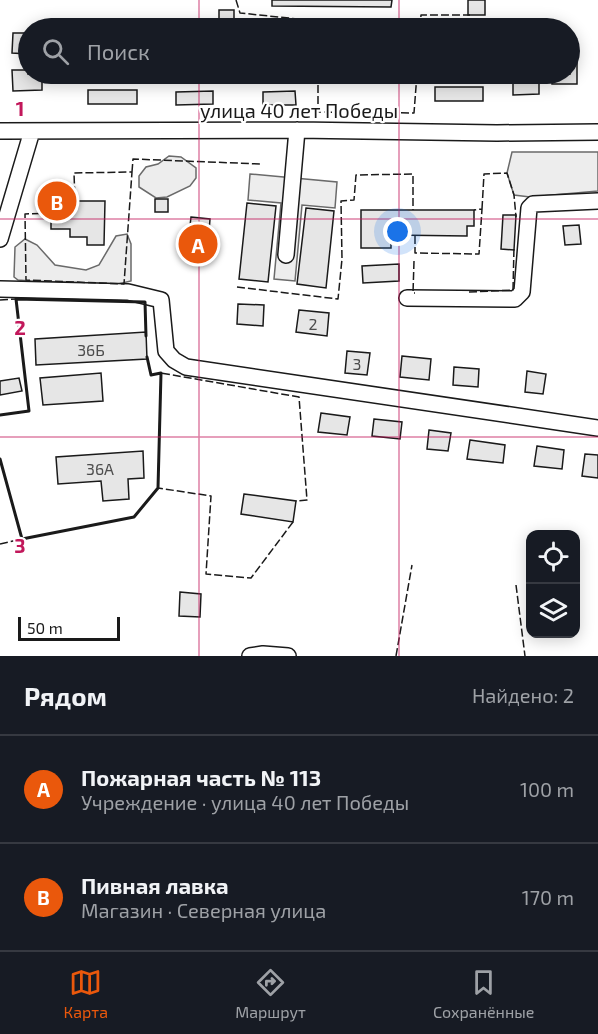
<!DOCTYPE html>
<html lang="ru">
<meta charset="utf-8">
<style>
:root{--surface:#171b24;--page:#20242c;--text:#f1f3f6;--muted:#9ea1a6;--line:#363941;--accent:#ea580c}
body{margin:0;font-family:"Exo 2",sans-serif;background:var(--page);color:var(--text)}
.controls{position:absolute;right:18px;bottom:18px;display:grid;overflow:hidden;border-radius:12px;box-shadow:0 3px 15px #0003}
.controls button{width:54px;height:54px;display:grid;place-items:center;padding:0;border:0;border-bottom:2px solid var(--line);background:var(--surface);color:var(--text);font:30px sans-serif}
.scale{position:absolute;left:18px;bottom:15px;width:102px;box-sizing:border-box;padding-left:6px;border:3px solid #1a1a1a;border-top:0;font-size:16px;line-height:21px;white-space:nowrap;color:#1a1a1a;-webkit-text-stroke:4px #fff;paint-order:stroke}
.you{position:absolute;left:398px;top:232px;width:21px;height:21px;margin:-15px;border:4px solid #fff;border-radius:50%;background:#1a73e8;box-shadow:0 0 0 9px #1a73e833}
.badge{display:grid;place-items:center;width:39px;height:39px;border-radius:50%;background:var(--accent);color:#fff;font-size:20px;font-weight:700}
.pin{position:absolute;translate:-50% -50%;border:3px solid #fff;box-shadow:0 2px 6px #0006}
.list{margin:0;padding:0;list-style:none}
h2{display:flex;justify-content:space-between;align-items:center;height:78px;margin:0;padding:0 24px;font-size:26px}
h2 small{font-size:20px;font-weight:400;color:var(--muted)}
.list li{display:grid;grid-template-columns:39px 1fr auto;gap:18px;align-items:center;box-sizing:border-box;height:108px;padding:0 24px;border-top:2px solid var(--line)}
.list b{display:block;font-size:22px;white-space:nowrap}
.list p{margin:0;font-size:20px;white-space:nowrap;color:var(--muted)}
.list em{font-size:20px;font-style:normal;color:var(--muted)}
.icon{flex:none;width:33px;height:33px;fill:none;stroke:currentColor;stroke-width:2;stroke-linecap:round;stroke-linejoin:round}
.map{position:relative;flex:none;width:598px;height:656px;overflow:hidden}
.search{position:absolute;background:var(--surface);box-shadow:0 3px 15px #0003;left:18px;right:18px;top:18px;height:66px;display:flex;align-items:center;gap:15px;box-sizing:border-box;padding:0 21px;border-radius:33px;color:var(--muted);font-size:22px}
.sheet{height:294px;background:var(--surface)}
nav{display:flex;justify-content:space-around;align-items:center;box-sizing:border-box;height:84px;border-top:2px solid var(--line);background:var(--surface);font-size:16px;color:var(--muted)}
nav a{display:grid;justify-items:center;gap:3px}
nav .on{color:var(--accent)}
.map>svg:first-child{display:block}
.built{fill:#ededed;stroke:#6a6a6a;stroke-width:1.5}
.building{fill:#e6e6e6;stroke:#1a1a1a;stroke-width:1.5}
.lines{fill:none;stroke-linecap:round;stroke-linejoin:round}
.minor-casing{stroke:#1a1a1a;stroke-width:18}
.minor{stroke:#fff;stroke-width:15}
.fence{stroke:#1a1a1a;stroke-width:1.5;stroke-dasharray:8 3;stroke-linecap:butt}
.wall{stroke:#1a1a1a;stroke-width:3}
.grid{fill:none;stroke:#c2185b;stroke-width:1.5;stroke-opacity:0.55}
.labels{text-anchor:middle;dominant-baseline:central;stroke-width:4.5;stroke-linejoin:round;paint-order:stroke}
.number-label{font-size:16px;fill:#4d4d4d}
.street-label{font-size:20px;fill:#1a1a1a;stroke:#fff}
.grid-label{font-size:20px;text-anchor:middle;font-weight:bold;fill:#c2185b;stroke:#fff;stroke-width:4.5;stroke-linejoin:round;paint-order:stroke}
</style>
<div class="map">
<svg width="598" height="656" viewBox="0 0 598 656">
<rect width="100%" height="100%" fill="#fff"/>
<path class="built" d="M512,152h86v39l-68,6 -16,-2 -7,-22z
M169,156l12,1 15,11v10l-6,8 -23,11 -11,1 -17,-11v-11l7,-9 12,-3z
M250,174l87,8 -2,26 -33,-3 -7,76 -21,-2 7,-76 -33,-3z
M127,234l4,10v37l-13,3 -87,-3 -13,-1 -4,-3 1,-30 10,-8 12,6 18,20 31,5 13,-5 17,-29z"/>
<path class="building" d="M272,0h120l-1,7 -119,-1z
M468,0h17v15h-17z
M219,10h15v18h-15z
M364,23h49v5h-49z
M451,23h30v5h-30z
M13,33h15v21l-16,-1z
M570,62h7v22h-25v-10h18z
M12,70h16v4h14v16l-29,1z
M539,77v17l-26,1v-17z
M435,87h48v14h-48z
M88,90h49v14h-49z
M213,91v13l-37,1v-13z
M295,91l1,14h-33v-13z
M155,199h13v13h-13z
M51,201h54l-1,44h-17v-8h-17v-8h-19z
M247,203l29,3 -8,76 -29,-3z
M306,208l28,3 -8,77 -29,-4z
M361,210h113v16h-7v10l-76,-1v13h-30z
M503,215h13l-2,35 -13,-1z
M191,217l19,2 -2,26 -20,-2z
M579,225l2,19 -16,1 -2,-19z
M399,264v17l-36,2 -1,-17z
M238,304l26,1 -1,21 -26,-2z
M299,310l30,3 -2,23 -31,-4z
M146,332l1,27 -111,6 -1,-26z
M347,351l23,2 -3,22 -22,-2z
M402,356l29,3 -2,21 -29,-3z
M454,367l25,2 -1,18 -25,-2z
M527,371l19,3 -3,20 -18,-2z
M101,373l2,28 -60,4 -3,-27z
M19,378l3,13 -22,4v-14z
M321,413l29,4 -3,18 -29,-3z
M374,419l28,3 -2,17 -28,-3z
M429,430l22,3 -3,18 -21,-2z
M470,440l35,5 -2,18 -36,-4z
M537,446l27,4 -2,19 -28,-3z
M143,451l1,27 -16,1 1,20 -26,2 -2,-20 -43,3 -2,-27z
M585,454l13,1v23l-16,-2z
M244,494l52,7 -3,21 -52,-8z
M180,592l21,2 -1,23 -21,-1z"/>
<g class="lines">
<defs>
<path id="minor" d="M0,131l297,-1 200,3 101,-1
M0,239l32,-108
M286,255l11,-125
M0,289l128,3 33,8 5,51 8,9 12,7 412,61
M407,298l108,1 7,-7 7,-84 4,-4 65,-3
M250,656l13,-2 25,2"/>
</defs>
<use href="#minor" class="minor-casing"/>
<use href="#minor" class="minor"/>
<path class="fence" d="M236,0l4,13 77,8v7
M420,28l1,-13h49
M318,74v38l96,1 3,-39
M132,172l1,-13 128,5
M482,209l2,-35 23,-1 7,22 2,22
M51,213l-26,1 1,66 98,4 8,-112 -58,1 1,28
M415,236v17l64,1 3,-45 -8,1
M414,261l-1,32h2
M237,287l101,12 4,-40 -1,-58 13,-1 2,-25 57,-1v36
M469,292l44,-2 1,-43
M0,300l16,-1
M293,522l-42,56 -45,-4 5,-78 -53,-8 3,-115 138,24 8,103 -11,1
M0,544l22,-5
M516,585l9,71
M396,656l16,-91"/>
<path class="wall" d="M0,415l29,-4 -13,-112 129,3 1,34
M0,459l22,80 112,-22 24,-29 3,-115 -10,2 -4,-18"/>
</g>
<path class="grid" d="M199,0v28M399,0v28M199,74v582M399,74v582M0,219h598M0,437h598"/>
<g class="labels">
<g class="number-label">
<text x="313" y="323">2</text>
<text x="91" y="349">36Б</text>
<text x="357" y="363">3</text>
<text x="100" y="468">36А</text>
</g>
<g class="street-label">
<text x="299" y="110">улица 40 лет Победы</text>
</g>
</g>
<g class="grid-label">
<text x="20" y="116">1</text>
<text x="20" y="335">2</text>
<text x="20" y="553">3</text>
</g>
</svg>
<div class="controls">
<button><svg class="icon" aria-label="locate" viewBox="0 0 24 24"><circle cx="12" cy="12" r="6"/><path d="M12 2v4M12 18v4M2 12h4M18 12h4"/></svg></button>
<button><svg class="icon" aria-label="layers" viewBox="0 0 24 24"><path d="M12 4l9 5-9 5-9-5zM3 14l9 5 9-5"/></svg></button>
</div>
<div class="scale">50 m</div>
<div class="you"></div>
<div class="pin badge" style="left:198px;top:244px">A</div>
<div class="pin badge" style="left:57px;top:201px">B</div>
<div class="search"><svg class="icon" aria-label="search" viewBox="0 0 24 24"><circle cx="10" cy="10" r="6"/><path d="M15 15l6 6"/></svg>Поиск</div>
</div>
<section class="sheet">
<h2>Рядом<small>Найдено: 2</small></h2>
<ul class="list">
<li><span class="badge">A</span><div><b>Пожарная часть № 113</b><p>Учреждение · улица 40 лет Победы</p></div><em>100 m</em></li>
<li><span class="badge">B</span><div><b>Пивная лавка</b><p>Магазин · Северная улица</p></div><em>170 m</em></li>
</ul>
</section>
<nav>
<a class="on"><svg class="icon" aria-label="map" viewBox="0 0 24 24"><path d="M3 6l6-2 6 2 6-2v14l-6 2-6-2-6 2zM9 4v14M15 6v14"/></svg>Карта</a>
<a><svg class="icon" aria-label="directions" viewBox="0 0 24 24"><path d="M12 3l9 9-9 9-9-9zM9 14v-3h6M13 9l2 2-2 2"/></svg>Маршрут</a>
<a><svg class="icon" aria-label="saved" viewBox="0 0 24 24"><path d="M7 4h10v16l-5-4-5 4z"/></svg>Сохранённые</a>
</nav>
